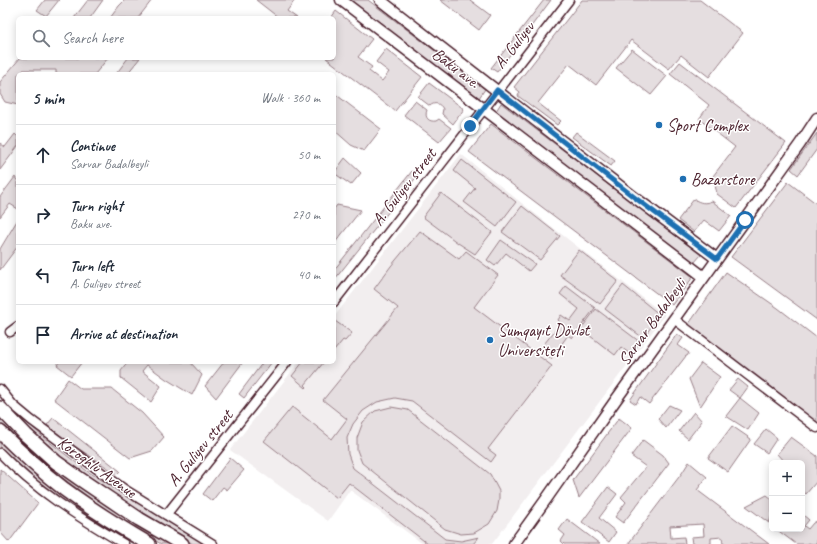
<!DOCTYPE html>
<meta charset="utf-8">
<style>
:root{--surface:#fff;--page:#f2f2f3;--text:#1f2937;--muted:#747a83;--line:#e0e1e3}
body{margin:0;font-family:Caveat,sans-serif;background:var(--page);color:var(--text)}
.controls{position:absolute;right:12px;bottom:12px;display:grid;overflow:hidden;border-radius:6px;box-shadow:0 2px 10px #0003}
.controls button{width:36px;height:36px;display:grid;place-items:center;padding:0;border:0;border-bottom:1px solid var(--line);background:var(--surface);color:var(--text);font:20px sans-serif}
.stop{position:absolute;width:12px;height:12px;margin:-9px;border:3px solid #1f6fb2;border-radius:50%;background:#fff}
.stop.end{background:#1f6fb2;border-color:#fff;box-shadow:0 1px 4px #0008}
.list{margin:0;padding:0;list-style:none}
h2{display:flex;justify-content:space-between;align-items:center;height:52px;margin:0;padding:0 16px;font-size:17px}
h2 small{font-size:13px;font-weight:400;color:var(--muted)}
.list li{display:grid;grid-template-columns:26px 1fr auto;gap:12px;align-items:center;box-sizing:border-box;height:60px;padding:0 16px;border-top:1px solid var(--line)}
.list b{display:block;font-size:15px;white-space:nowrap}
.list p{margin:0;font-size:13px;white-space:nowrap;color:var(--muted)}
.list em{font-size:13px;font-style:normal;color:var(--muted)}
.icon{flex:none;width:22px;height:22px;fill:none;stroke:currentColor;stroke-width:2;stroke-linecap:round;stroke-linejoin:round}
.map{position:relative;flex:none;width:817px;height:544px;overflow:hidden}
.search{position:absolute;background:var(--surface);box-shadow:0 2px 10px #0003;left:16px;top:16px;width:320px;height:44px;display:flex;align-items:center;gap:10px;box-sizing:border-box;padding:0 14px;border-radius:6px;color:var(--muted);font-size:15px}
.panel{position:absolute;background:var(--surface);box-shadow:0 2px 10px #0003;left:16px;top:72px;width:320px;height:292px;border-radius:6px}
.map>svg:first-child{display:block}
.built{fill:#f2eeef}
.green{fill:#e5dee0;stroke:#987e86}
.lines{fill:none;stroke-linecap:round;stroke-linejoin:round}
.minor-casing{stroke:#4a1f2b;stroke-width:11}
.tertiary-casing{stroke:#4a1f2b;stroke-width:13}
.primary-casing{stroke:#4a1f2b;stroke-width:16}
.minor{stroke:#fff;stroke-width:8}
.tertiary{stroke:#fff;stroke-width:10}
.primary{stroke:#fff;stroke-width:13}
.route{stroke:#1f6fb2;stroke-width:5}
.poi-dot{fill:#1f6fb2;stroke:#fff;stroke-width:1.5}
.labels{text-anchor:middle;dominant-baseline:central;stroke-width:3;stroke-linejoin:round;paint-order:stroke}
.street-label{font-size:17px;fill:#4a1f2b;stroke:#fff}
.poi-label{font-size:17px;fill:#4a1f2b;stroke:#fff;text-anchor:start}
</style>
<div class="map">
<svg width="817" height="544" viewBox="0 0 817 544">
<rect width="100%" height="100%" fill="#fff"/>
<filter id="ink" filterUnits="userSpaceOnUse"><feTurbulence type="fractalNoise" baseFrequency=".025" numOctaves="2"/><feDisplacementMap in="SourceGraphic" scale="8" xChannelSelector="R" yChannelSelector="G"/><feConvolveMatrix kernelMatrix="1 2 1 2 8 2 1 2 1" color-interpolation-filters="sRGB"/></filter>
<g filter="url(#ink)">
<path class="built" d="M461,154l63,51 141,110 -173,229h-69l-73,-54 -22,31 -98,-71 69,-88h35v-45z"/>
<path class="green" d="M45,0h14l-13,16 -9,-6z
M88,0h15l-13,18h-16z
M125,0h27l-14,18h-28l9,-12z
M256,0h39l-8,11 10,7h-18z
M350,0h18l117,89 -6,9z
M440,0h30l20,15 -11,15z
M544,0h7l-54,72 -6,-4z
M582,0h118l43,33 -34,44 -28,-22 -12,14 -38,-29 -35,45 -27,-21 -31,39 23,18 -4,4 -39,-29 2,-4 -6,-5z
M336,11l36,28 -14,18 14,10 -3,4 13,10 7,-9 -13,-10 10,-13 36,28 -27,34 -69,-53h8v-40h-3z
M632,49l35,27 -16,19 -35,-27z
M20,58h56l2,1 1,-1h29l-13,16h-39v-4h-33v4h-5v31l-13,-3 -5,-8v-12z
M128,58h12l-13,16h-11z
M680,62l106,81 -50,65 -19,-14 -2,-9 -5,-5 25,-33 -36,-28 10,-14 -39,-31z
M429,83l35,26 -11,15 -11,-10 1,-5c-3,-6 -9,-7 -13,-3l-12,-9z
M334,93l47,36 -17,22 -13,-6 -17,-15z
M415,101l12,9c-3,8 2,12 9,11l3,-2 12,9 -12,14 -35,-27z
M501,103l200,152 -7,8 -198,-152z
M491,124l202,153 -21,28 -203,-153z
M576,132l39,29 -4,5 -39,-29z
M817,133v16l-19,26 -7,-6z
M15,134l3,3v9l-18,24v-27l5,4z
M345,158l16,15 -10,12 -17,-12z
M462,160l54,42 -19,25 -33,-25 11,-14 -21,-17z
M412,171l6,4 -83,104 -1,1v-10z
M15,177l3,5v27l-8,-5 -10,13v-20z
M788,182l29,22v116l-86,-63z
M441,193l51,39 -17,22 -17,-11 -35,-26z
M694,199c6,4 11,5 18,2l19,15 -12,15 -15,-11 -10,12 -16,-12z
M337,205l24,5 -27,34v-35z
M522,206l38,30 -20,24 -38,-28z
M18,219v27l-18,24v-21z
M420,231l39,28 7,-8 32,24 -24,32 78,59 -64,83 8,6 -5,7 -79,-61 -17,-3 -18,4 -14,9 -10,13 -6,14 1,16 5,14 92,71 16,2 18,-4 -6,7h-45l-79,-61 -12,15 -73,-57 28,-34 40,32 15,-20 -24,-19 75,-92 -24,-19 17,-23z
M501,240l34,24 -6,7 -23,-18 -11,13 -8,-6z
M579,250l39,31 -18,23 -40,-29z
M726,272l52,36 39,30v86l-129,-99z
M623,285l37,30 -17,23 -38,-29z
M566,286l29,22 -23,30 -4,-3 -17,24 -11,-10 21,-26 -3,-3 3,-5 9,6 9,-12 -19,-15z
M596,309l44,33 -10,12 -9,-7 -6,8 -34,-26z
M335,321l17,12 -7,8 -2,-1 -9,11v-29z
M677,334l6,4 -5,7 11,8 -2,3h-1l-37,48 -9,-7 -4,7 -6,-4z
M59,362h23l-11,14 -14,-11z
M128,362h62l12,13 -10,20 -26,-16 -19,-14 -5,6 19,15 -10,16 -30,-24v-7z
M224,362h19l-27,36 -11,-12z
M263,362h9l-28,36 -5,-4z
M303,362h21l-19,23 2,2 -1,1 -14,-12z
M701,363l19,14 -20,30 -11,-28z
M68,379l13,10h31l30,24 22,24 -12,14 -22,7 -76,-59z
M738,379l10,8 -8,11 19,15 -11,17 -22,-14 14,-18 -11,-8z
M6,403l37,34 44,34 118,73h-12l-110,-69 -54,-44 -17,-17z
M669,405l11,5 -14,18 -8,-9z
M391,407l17,3 82,64 9,17v9l-2,11 -8,13 -15,9 -13,1 -16,-5 -83,-66 -5,-13v-12l6,-16 12,-11z
M694,412l8,9 -14,18 -9,-8z
M0,417l172,127h-11l-59,-37 -66,-49 -36,-34z
M53,418l67,53 -3,3 -44,-29 -26,-20z
M619,418l13,10 -53,70 -6,-18z
M732,426l19,13 -23,33 -20,-14z
M766,429l11,9 -10,15 -13,-9z
M791,437l26,19v25l-11,13 -4,-3v-28h-17l-8,-9z
M0,440l140,104h-7l-34,-21 -38,-25 -23,-17 -38,-34z
M643,440l20,15 6,8 -46,60 -8,-6 11,-15 -5,-5 25,-30 -15,-11z
M230,458l14,12 -17,20 -4,-3 -11,14 -9,-7z
M689,462l18,15 -10,13 72,54h-46l-1,-7 -11,1v6h-19l-1,-7 13,-1 -1,-12 -33,2 1,12 13,-1 1,7h-57l54,-71z
M0,469l38,34 -29,39 -9,-10z
M608,487l9,7 -18,24 17,14 -7,10 -27,-20z
M767,495l5,4v16l-3,8 -23,-17z
M802,514l7,6 -5,6 4,3 5,-6 4,-2v23h-5l-3,-1 -2,1h-11l-20,-15h26z
M567,519l33,25h-36l-3,-3 4,-6 -6,-5z"/>
<g class="lines">
<defs>
<path id="minor" d="M334,302c78,-101 156,-202 235,-302
M674,319l143,109
M10,332l8,-6
M0,389l13,16 18,15 93,69 89,55
M0,453c35,37 80,65 124,91
M166,515l121,-153"/>
<path id="tertiary" d="M341,0l363,277
M380,0l254,197 83,62
M514,544l33,-46 68,-97 185,-257 17,-26"/>
<path id="primary" d="M0,408l26,27 30,27 24,17 59,40 43,25
M0,432c20,20 41,39 64,57 27,20 56,38 85,55"/>
</defs>
<use href="#minor" class="minor-casing"/>
<use href="#tertiary" class="tertiary-casing"/>
<use href="#primary" class="primary-casing"/>
<use href="#minor" class="minor"/>
<use href="#tertiary" class="tertiary"/>
<use href="#primary" class="primary"/>
</g>
</g>
<g class="lines" filter="url(#ink)">
<path class="route" d="M470,126l27,-36 137,107 83,62 28,-39"/>
</g>
<g class="poi-dot">
<circle cx="659" cy="125" r="4"/>
<circle cx="683" cy="179" r="4"/>
<circle cx="490" cy="340" r="4"/>
</g>
<g class="labels">
<g class="street-label">
<text transform="translate(514 45) rotate(-52)">A. Guliyev</text>
<text transform="translate(456 68) rotate(37)">Baku ave.</text>
<text transform="translate(404 187) rotate(-52)">A. Guliyev street</text>
<text transform="translate(652 322) rotate(-54)">Sarvar Badalbeyli</text>
<text transform="translate(200 448) rotate(-51)">A. Guliyev street</text>
<text transform="translate(97 467) rotate(36)">Koroghlu Avenue</text>
</g>
<g class="poi-label">
<text x="667" y="125">Sport Complex</text>
<text x="691" y="179">Bazarstore</text>
<text x="498" y="330">Sumqayıt Dövlət<tspan x="498" dy="20">Universiteti</tspan></text>
</g>
</g>
</svg>
<div class="controls">
<button>+</button>
<button>−</button>
</div>
<div class="stop" style="left:745px;top:220px"></div>
<div class="stop end" style="left:470px;top:126px"></div>
<div class="search"><svg class="icon" aria-label="search" viewBox="0 0 24 24"><circle cx="10" cy="10" r="6"/><path d="M15 15l6 6"/></svg>Search here</div>
<section class="panel">
<h2>5 min<small>Walk · 360 m</small></h2>
<ul class="list">
<li><svg class="icon" aria-label="ahead" viewBox="0 0 24 24"><path d="M12 20V5M6 11l6-6 6 6"/></svg><div><b>Continue</b><p>Sarvar Badalbeyli</p></div><em>50 m</em></li>
<li><svg class="icon" aria-label="right" viewBox="0 0 24 24"><path d="M7 20v-9h11M14 6l5 5-5 5"/></svg><div><b>Turn right</b><p>Baku ave.</p></div><em>270 m</em></li>
<li><svg class="icon" aria-label="left" viewBox="0 0 24 24"><path d="M17 20v-9H6M10 6l-5 5 5 5"/></svg><div><b>Turn left</b><p>A. Guliyev street</p></div><em>40 m</em></li>
<li><svg class="icon" aria-label="arrive" viewBox="0 0 24 24"><path d="M6 21V4h12l-3 4 3 4H6"/></svg><div><b>Arrive at destination</b></div></li>
</ul>
</section>
</div>
